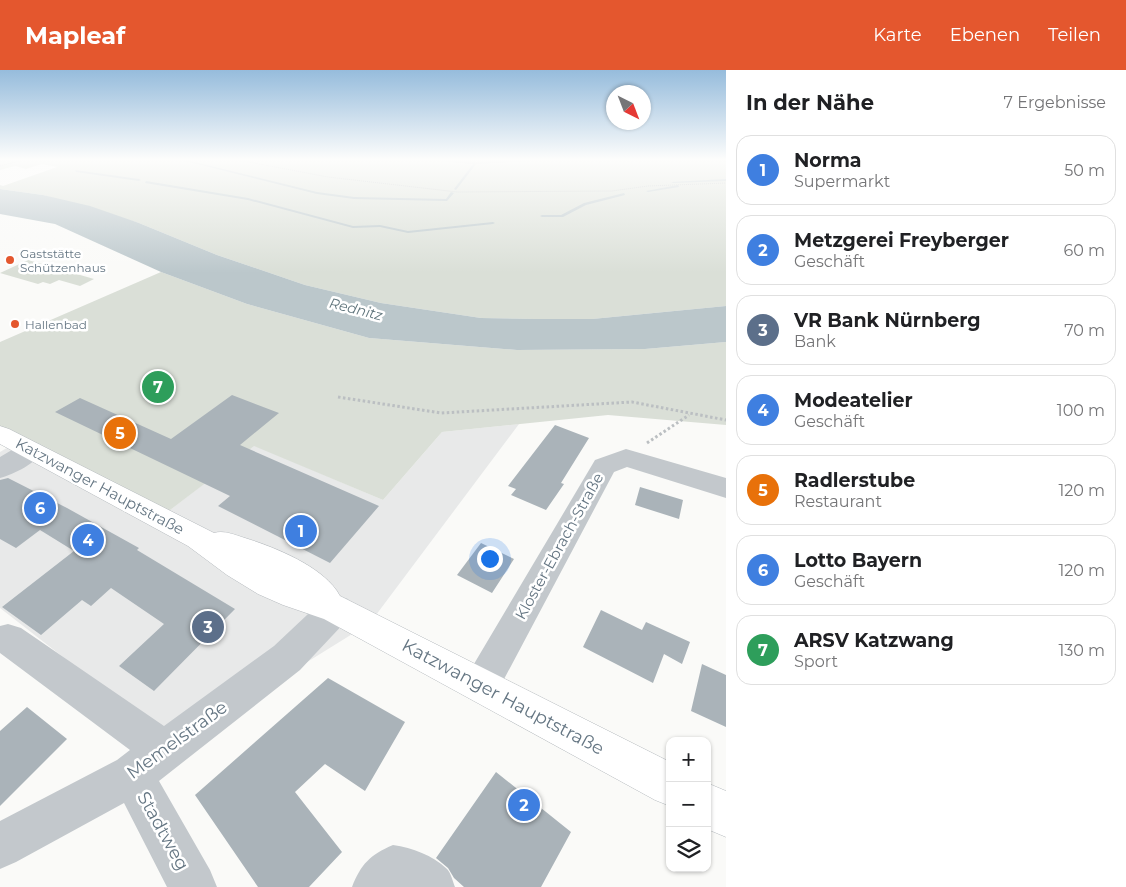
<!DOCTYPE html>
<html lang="de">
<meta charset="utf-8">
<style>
:root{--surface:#fff;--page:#f6f6f6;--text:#202124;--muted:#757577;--line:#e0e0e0;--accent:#e4572e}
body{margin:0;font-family:Montserrat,sans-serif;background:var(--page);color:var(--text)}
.controls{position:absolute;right:15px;bottom:15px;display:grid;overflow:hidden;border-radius:10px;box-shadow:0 1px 4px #0004}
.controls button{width:45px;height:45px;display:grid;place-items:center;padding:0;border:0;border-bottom:1px solid var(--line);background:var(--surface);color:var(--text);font:25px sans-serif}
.compass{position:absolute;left:606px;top:15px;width:45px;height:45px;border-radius:50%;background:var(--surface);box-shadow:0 1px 4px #0004;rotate:138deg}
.you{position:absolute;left:489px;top:488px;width:18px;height:18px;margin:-12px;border:4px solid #fff;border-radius:50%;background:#1a73e8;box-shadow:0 0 0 8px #1a73e833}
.badge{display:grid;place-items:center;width:32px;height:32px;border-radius:50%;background:var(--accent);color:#fff;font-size:16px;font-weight:700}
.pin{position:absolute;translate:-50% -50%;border:2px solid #fff;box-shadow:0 1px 5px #0006}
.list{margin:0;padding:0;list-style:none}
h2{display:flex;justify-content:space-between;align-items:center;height:65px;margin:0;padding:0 20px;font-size:21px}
h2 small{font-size:16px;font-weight:400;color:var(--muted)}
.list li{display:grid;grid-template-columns:32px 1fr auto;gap:15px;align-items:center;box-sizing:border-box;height:70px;margin:0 10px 10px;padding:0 10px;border:1px solid var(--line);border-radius:15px}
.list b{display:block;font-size:19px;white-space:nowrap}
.list p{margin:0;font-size:16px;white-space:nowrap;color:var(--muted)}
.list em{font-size:16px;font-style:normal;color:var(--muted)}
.icon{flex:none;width:28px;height:28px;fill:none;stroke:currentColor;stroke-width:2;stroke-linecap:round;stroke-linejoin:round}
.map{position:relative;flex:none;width:726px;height:817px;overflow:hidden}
header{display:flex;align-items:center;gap:30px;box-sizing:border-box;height:70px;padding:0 25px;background:var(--accent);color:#fff}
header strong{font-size:24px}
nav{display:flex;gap:28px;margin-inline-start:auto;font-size:18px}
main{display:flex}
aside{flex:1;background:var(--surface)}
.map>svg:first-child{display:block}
.built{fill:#e8e9e9}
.green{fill:#dadfd7}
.water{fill:#bbc7cb}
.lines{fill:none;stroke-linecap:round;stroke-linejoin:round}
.stream{fill:#bbc7cb;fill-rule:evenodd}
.building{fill:#aab3b9}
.major-casing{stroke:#b5babe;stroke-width:1}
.path-far1{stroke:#bbbfc2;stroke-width:1;stroke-dasharray:1 1;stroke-linecap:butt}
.path{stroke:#bbbfc2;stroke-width:3;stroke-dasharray:2.5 2.5;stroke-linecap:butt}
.minor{fill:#c3c8cc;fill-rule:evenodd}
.major{fill:#fff;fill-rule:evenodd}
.poi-dot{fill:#e4572e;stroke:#fff;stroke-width:2}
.labels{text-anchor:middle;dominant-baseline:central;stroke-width:5;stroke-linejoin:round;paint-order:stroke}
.far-poi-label{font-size:12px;fill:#657683;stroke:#fff;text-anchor:start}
.far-water-label{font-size:14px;font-style:italic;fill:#60757c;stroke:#fff}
.street-label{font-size:15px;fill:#657683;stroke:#fff}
.near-street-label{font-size:18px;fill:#657683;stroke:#fff}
</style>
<header>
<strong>Mapleaf</strong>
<nav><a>Karte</a><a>Ebenen</a><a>Teilen</a></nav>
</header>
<main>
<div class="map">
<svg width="726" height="817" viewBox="0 0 726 817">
<rect width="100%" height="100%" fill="#fafaf8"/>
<path class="built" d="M519,354l-149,199 -195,121 -175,-136v-156l17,-10 144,75 93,-72 129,55 59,-68z"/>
<path class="green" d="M0,89h726v147l-134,13h-58l-53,-1 -100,-15 -76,-18 -88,-30 -78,-32 -96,-28 -43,-6v-4l3,1 54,-19 -15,-3 -16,5 -11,-3 -15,4z
M28,190l66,19 -14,7 -21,-6 -9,4 -7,-2 -5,2 -38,-11z
M161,202l86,32 122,34 148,12 128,-1 81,-7v83l-118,-10 -166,17 -59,68 -129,-54 -93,71 -161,-84v-91z"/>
<path class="water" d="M0,119l43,6 47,11 49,17 78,32 88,30 76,18 100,15 53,1h58l134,-13v36l-81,7 -128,1 -148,-12 -122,-34 -86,-32 -106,-48 -55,-10z"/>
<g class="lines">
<path class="stream" d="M177,89h5l135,33 37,5 92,2 5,-7 3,1 -7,8 -93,-2 -37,-5z
M422,89l53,3 84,-3 -83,5 -20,26 -2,-1 19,-25z
M75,100l64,9 2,1 -2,1 -63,-9z
M726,109v2l-53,2 -2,-1z
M146,111l102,17 105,28 27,-1 28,6 85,-9 2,1 -2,1 -85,9 -28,-6 -27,1 -105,-28 -103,-17z
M678,115l1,2 -31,5 -2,-1z
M624,123l1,2 -39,10 -23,12h-21l-2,-1 2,-1h19l23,-12z"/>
</g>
<path class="building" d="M232,325l47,18 -39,32 139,61 -49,57 -112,-57 12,-10 -175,-84 25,-14 91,41z
M555,355l34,13 -28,45 3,1 -18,26 -35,-15 5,-6 -8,-3z
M8,408l59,30 72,40 -2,2 98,59 -81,82 -35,-25 45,-42 -53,-36 -20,18 -9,-6 -41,35 -39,-28 72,-56 -34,-21 -24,18 -16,-9v-59z
M640,417l43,13 -4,19 -44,-14z
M481,473l33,16 -22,34 -35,-18z
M601,540l41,20 4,-8 44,20 -8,22 -18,-10 -11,29 -70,-36z
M702,594l24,11v52l-35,-16z
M328,608l77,44 -40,69 -40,-27 -30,28 47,60 -33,35h-51l-63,-92z
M27,637l40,32 -67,67v-75z
M496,702l75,60 -30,55h-77l-10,-9 -6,-10 -12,-10z"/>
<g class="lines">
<defs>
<path id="major" d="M0,356l9,3 205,104c10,-3 21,2 31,5 29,9 80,29 95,58l330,166v44l-15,-6 -331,-181 -41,-14 -25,-11 -31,-19 -39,-29 -188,-102z
M707,713l19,8v46l-19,-8z"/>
</defs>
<use href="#major" class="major-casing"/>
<path class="path-far1" d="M233,89l95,18 129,15 155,-1 36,-5 78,-3
M0,91l13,-2
M0,96l27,-7"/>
<path class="path" d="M338,327l103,16 191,-11 94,18
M647,373l42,-28"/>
<path class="minor" d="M31,372l9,2 4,6c-8,13 -29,24 -44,28v-21l22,-13z
M626,379l100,29v20l-99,-31 -13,5 -120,226 -13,6 -13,-6 -6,-12 6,-12 127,-214z
M336,525l12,4 5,10 -5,10 -48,51 -141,111 51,89 7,17h-50l-43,-84 -108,59 -16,7v-48l117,-61 13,-10 -130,-97v-27l8,-2 13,4 143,98 110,-80 50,-47z
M393,775c20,3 39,10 54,24 4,4 6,13 8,18h-103c9,-23 18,-32 41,-42z"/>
<use href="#major" class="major"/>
</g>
<linearGradient id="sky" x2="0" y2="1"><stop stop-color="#96bcdc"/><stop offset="0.44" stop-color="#fdfdfc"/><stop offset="1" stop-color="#fdfdfc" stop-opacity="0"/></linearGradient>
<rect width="726" height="203" fill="url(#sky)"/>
<g class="poi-dot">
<circle cx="10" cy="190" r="5"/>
<circle cx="15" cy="254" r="5"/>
</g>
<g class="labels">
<g class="far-poi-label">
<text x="20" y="183">Gaststätte<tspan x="20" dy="14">Schützenhaus</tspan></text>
<text x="25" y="254">Hallenbad</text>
</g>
<g class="far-water-label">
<text transform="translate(356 239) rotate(14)">Rednitz</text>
</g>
<g class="street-label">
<text transform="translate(100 416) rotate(28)">Katzwanger Hauptstraße</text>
<text transform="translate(559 476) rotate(-61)">Kloster-Ebrach-Straße</text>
</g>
<g class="near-street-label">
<text transform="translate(503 627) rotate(28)">Katzwanger Hauptstraße</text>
<text transform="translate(177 670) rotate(-36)">Memelstraße</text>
<text transform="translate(163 761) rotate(61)">Stadtweg</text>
</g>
</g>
</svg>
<div class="controls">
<button>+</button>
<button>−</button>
<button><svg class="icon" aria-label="layers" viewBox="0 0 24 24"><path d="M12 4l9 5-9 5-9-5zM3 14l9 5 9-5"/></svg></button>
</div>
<svg class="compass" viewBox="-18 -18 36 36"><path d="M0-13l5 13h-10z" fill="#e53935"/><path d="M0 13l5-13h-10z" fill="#757577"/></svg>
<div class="you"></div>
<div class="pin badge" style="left:301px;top:461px;background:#3f7fe0">1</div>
<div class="pin badge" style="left:524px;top:735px;background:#3f7fe0">2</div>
<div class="pin badge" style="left:208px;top:557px;background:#5c6f8a">3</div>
<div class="pin badge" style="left:88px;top:470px;background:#3f7fe0">4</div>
<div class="pin badge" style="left:120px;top:363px;background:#e8710a">5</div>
<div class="pin badge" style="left:40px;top:438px;background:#3f7fe0">6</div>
<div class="pin badge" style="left:158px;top:317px;background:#2e9e5b">7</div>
</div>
<aside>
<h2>In der Nähe<small>7 Ergebnisse</small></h2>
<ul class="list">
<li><span class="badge" style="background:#3f7fe0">1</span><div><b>Norma</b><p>Supermarkt</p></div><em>50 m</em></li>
<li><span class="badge" style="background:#3f7fe0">2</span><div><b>Metzgerei Freyberger</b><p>Geschäft</p></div><em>60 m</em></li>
<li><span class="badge" style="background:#5c6f8a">3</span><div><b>VR Bank Nürnberg</b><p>Bank</p></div><em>70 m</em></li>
<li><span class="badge" style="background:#3f7fe0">4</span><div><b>Modeatelier</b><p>Geschäft</p></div><em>100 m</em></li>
<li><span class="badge" style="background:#e8710a">5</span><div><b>Radlerstube</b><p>Restaurant</p></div><em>120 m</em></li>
<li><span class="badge" style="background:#3f7fe0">6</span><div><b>Lotto Bayern</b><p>Geschäft</p></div><em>120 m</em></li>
<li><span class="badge" style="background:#2e9e5b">7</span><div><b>ARSV Katzwang</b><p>Sport</p></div><em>130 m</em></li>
</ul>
</aside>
</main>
